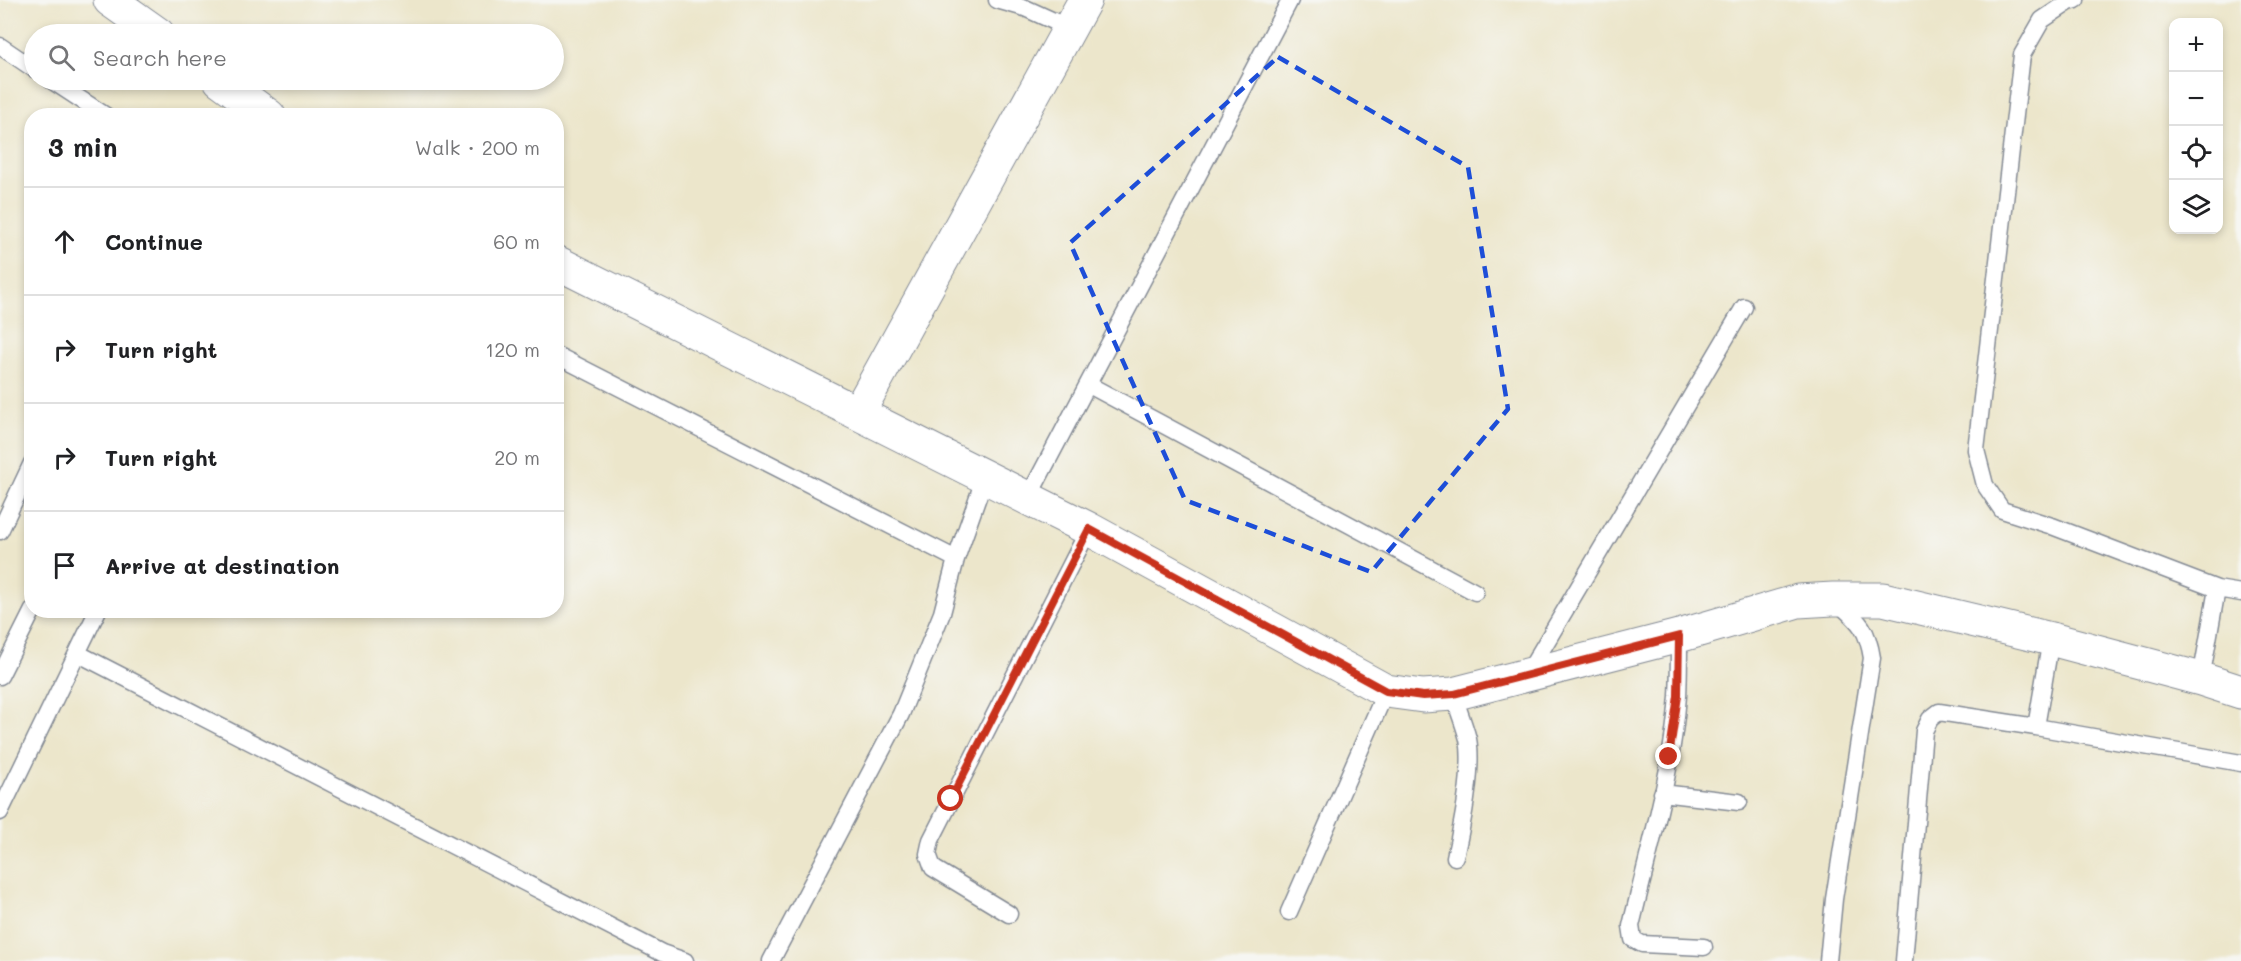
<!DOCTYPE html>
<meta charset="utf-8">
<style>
:root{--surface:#fff;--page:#f2f2f2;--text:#202124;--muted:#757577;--line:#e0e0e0}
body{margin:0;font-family:Mali,sans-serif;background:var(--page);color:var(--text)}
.controls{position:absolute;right:18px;top:18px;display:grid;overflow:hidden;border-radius:12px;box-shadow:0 3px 9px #0003}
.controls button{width:54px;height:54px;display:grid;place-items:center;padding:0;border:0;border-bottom:2px solid var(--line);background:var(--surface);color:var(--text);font:30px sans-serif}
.stop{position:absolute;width:18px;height:18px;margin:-14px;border:4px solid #c8321e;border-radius:50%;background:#fff}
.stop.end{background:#c8321e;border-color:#fff;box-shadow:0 2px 6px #0008}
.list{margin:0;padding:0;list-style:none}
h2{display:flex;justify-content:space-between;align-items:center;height:78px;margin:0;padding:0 24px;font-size:26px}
h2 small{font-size:20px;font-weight:400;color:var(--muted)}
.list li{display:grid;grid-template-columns:39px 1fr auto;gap:18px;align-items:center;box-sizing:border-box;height:108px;padding:0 24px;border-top:2px solid var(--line)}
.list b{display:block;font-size:22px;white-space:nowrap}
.list em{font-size:20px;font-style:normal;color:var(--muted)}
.icon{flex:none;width:33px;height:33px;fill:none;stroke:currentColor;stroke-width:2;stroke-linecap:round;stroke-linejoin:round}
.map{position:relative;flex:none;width:2241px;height:961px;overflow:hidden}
.search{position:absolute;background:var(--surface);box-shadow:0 3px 9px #0003;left:24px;top:24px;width:540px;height:66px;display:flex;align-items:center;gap:15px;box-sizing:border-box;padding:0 21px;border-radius:33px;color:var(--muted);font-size:22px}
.panel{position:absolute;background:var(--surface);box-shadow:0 3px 9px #0003;left:24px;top:108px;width:540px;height:510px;border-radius:24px}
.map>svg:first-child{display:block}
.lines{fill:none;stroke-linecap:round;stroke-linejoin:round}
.lane-casing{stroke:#848a94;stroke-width:19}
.street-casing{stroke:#848a94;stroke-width:35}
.lane{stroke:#fff;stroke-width:16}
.street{stroke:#fff;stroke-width:33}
.route{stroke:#c8321e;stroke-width:8}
.marked{fill:none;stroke:#1d4ed8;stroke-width:4.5;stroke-dasharray:12 8;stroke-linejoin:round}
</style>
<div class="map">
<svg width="2241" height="961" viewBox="0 0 2241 961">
<rect width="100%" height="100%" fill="#f6f6f2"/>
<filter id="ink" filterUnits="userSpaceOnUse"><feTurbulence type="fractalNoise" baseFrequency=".0167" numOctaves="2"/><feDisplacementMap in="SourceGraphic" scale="12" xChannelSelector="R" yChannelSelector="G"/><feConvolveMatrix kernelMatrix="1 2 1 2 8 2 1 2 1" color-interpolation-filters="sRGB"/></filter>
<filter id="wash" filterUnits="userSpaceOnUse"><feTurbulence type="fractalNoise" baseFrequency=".008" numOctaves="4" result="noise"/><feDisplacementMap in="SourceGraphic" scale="24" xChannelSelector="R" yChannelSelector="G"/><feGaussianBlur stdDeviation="1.35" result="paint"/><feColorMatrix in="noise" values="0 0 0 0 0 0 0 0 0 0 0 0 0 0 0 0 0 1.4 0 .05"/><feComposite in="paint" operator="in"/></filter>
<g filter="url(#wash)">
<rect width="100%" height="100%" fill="#ece6cb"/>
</g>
<g filter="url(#ink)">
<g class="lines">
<defs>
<path id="lane" d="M997,0l28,8 44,20
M2076,0l-7,2 -27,18 -20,35 -46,395 9,35 17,25 50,16 165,63
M0,46l34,23
M51,80l55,36
M556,355l400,204
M1089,385l386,207
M1028,498l262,-498
M0,531l32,-68
M1679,636c0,20 0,40 -1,60 -6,77 -29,154 -47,230l2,13 9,5 62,3
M2051,639l-15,88 205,36
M77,653l585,300 23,8
M1528,673l216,-366
M0,676l33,-66
M2201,679l16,-90 24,4
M1453,694c5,15 11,30 15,45 6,31 -6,87 -13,118
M1662,793l77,9
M0,812l98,-202
M1289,912l97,-221
M1009,914l-76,-46 -5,-14 3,-14 158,-311
M771,961l130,-247 41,-101 14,-54 29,-82
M1828,961l6,-62 38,-241c-5,-32 -14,-37 -36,-57
M1904,961l20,-230 6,-12 9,-7 97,15"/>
<path id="street" d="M110,0l48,34
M220,80l49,36
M556,262l533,267 297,162 37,5 30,-2 226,-58 119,-35 35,-2h50l168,40 150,40 40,13
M858,413l227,-413"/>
</defs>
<use href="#lane" class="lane-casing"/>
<use href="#street" class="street-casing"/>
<use href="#lane" class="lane"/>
<use href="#street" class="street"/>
</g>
</g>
<g class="lines" filter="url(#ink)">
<path class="route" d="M951,799l138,-270 297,162 37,5 31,-2 225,-58 -1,60 -9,61"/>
</g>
<path class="marked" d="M1278,57l190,110 40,242 -137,163 -186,-72 -115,-257z"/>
</svg>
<div class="controls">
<button>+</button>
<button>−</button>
<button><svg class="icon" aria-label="locate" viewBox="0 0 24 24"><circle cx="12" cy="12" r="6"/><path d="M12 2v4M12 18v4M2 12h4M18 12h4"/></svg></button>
<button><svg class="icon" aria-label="layers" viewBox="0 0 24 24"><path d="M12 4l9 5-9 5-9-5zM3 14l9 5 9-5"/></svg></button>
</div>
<div class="stop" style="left:951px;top:799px"></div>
<div class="stop end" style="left:1669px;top:757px"></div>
<div class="search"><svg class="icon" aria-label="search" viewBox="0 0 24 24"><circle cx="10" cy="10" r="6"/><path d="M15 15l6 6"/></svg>Search here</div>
<section class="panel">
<h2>3 min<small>Walk · 200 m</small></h2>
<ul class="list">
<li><svg class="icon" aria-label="ahead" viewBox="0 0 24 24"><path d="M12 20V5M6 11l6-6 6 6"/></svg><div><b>Continue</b></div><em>60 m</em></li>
<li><svg class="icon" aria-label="right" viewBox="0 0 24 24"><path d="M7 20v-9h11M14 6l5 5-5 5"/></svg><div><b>Turn right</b></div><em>120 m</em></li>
<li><svg class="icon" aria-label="right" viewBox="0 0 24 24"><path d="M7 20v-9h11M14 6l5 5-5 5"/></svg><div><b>Turn right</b></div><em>20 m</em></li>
<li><svg class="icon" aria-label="arrive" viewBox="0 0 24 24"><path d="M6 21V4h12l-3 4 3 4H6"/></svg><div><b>Arrive at destination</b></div></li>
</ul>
</section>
</div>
